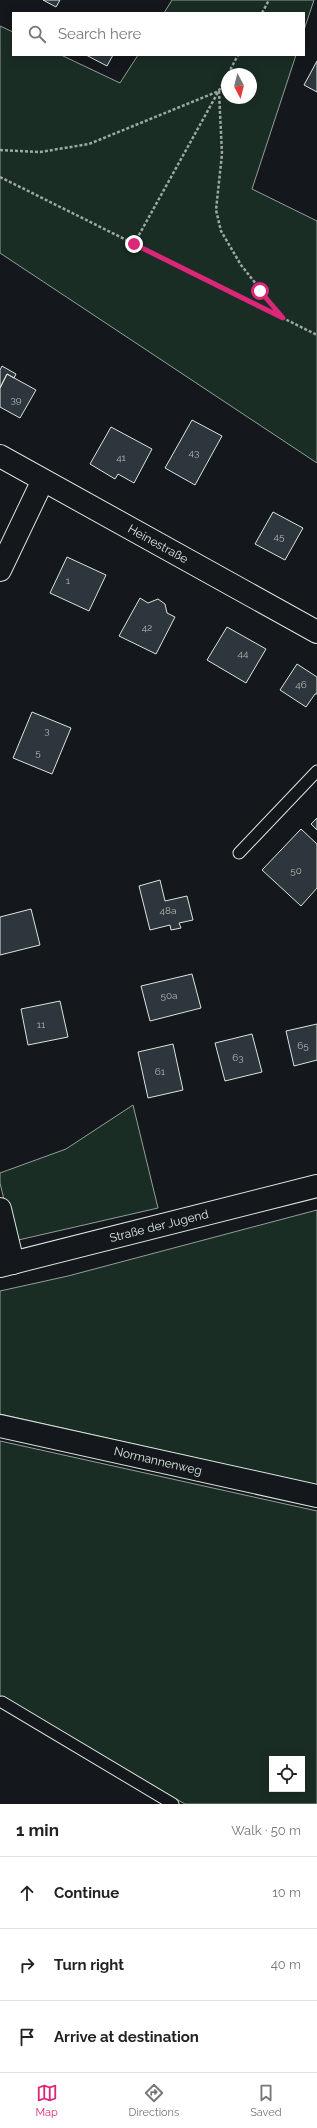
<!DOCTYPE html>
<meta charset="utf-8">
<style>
:root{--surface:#fff;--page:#f2f2f2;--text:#222;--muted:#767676;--line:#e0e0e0;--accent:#db2777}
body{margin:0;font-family:Raleway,sans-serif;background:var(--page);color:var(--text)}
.controls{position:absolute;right:12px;bottom:12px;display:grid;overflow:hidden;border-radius:0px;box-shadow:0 2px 10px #0003}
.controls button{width:36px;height:36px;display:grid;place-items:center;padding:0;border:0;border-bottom:1px solid var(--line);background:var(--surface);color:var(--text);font:20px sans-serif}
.compass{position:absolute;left:221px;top:68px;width:36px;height:36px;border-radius:50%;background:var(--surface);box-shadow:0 2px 10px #0003;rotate:173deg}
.stop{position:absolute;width:12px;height:12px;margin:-9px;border:3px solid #db2777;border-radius:50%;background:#fff}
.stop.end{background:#db2777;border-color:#fff;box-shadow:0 1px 4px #0008}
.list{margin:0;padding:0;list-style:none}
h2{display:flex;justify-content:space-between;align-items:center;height:52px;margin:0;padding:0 16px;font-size:17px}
h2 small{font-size:13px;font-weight:400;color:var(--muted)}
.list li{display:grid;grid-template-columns:26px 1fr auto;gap:12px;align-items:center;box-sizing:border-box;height:72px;padding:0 16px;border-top:1px solid var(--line)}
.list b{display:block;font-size:15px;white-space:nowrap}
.list em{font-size:13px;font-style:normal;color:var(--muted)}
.icon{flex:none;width:22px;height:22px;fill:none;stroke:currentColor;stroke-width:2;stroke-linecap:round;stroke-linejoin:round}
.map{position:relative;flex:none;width:317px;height:1804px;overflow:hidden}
.search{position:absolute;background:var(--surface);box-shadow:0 2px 10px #0003;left:12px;right:12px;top:12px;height:44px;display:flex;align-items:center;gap:10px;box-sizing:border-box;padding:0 14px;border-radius:0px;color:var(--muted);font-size:15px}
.sheet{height:268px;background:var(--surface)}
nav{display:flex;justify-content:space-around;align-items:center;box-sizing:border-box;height:56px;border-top:1px solid var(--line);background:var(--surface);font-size:11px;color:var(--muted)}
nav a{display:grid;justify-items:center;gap:2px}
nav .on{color:var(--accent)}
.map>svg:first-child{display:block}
.green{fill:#1a2d24;stroke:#939e99;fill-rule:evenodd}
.building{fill:#2c363c;stroke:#d8e6dc}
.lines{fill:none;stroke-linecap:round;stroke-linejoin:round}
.service-casing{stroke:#d8e6dc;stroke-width:13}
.minor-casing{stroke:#d8e6dc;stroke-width:24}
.tertiary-casing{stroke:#d8e6dc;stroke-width:24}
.path{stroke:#9da8a2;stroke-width:2.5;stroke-dasharray:3 2;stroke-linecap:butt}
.service{stroke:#14181c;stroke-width:11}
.minor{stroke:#14181c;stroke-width:22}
.tertiary{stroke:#14181c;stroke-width:22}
.route{stroke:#db2777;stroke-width:5}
.labels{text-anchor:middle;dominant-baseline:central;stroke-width:3;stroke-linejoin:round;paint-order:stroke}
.number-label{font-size:10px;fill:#adbab4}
.street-label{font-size:12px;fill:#d8e6dc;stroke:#14181c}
</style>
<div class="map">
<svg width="317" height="1804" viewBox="0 0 317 1804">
<rect width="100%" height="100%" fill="#14181c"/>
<path class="green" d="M172,0h142l-10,30v-17h-140z
M0,26l13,6v23h48l59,28 18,-28h158l-44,134 65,32v242l-317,-210zM227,74h24v24h-24z
M133,1105l25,103 -144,33 -14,-58v-10l66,-24z
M317,1210v275l-317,-71v-123l68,-15z
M0,1441l317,70v293h-132l-185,-108zM272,1759h30v30h-30z"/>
<path class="building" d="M43,0h17l-4,7z
M86,55h27l-6,11z
M317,61v31l-13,-7z
M2,366l14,8 -2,4 -7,-4 -7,14v-18z
M7,374l29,16 -16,28 -20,-11v-19z
M192,420l30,16 -27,49 -30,-17z
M111,427l41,22 -18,34 -16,-9 -3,5 -25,-15z
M273,512l30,16 -18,32 -30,-16z
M67,557l39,18 -17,36 -39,-18z
M140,598l8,5 10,-4 7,5 2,9 8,4 -19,37 -37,-18z
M227,627l39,22 -20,34 -39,-23z
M297,664l20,13v17h-2l-9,13 -26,-17z
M32,712l39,16 -19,46 -39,-16z
M317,818v12l-6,-6z
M301,829l16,15v44l-16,18 -39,-36z
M160,880l5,21 22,-5 6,24 -14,3 2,5 -10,2 -1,-5 -20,5 -11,-44z
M31,909l9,36 -40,10v-38z
M192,974l9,34 -51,13 -9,-35z
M60,1001l8,36 -40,8 -7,-36z
M317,1024v36l-23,6 -8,-35z
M252,1034l10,38 -37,9 -10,-38z
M173,1044l10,46 -35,8 -10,-46z"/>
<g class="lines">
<defs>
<path id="service" d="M239,853l78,-82
M2,1702l171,102"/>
<path id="minor" d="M0,456l317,176
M0,570l43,-90
M0,1209l13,54
M0,1426l317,70"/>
<path id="tertiary" d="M0,1266l317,-80"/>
</defs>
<use href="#service" class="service-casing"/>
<use href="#minor" class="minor-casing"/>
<use href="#tertiary" class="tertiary-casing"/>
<path class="path" d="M262,13l7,-13
M228,74l10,-19
M0,150l40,2 49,-8 130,-53 3,63 -6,56 5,21 20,34 42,53
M0,177l317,158
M134,244l93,-168"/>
<use href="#service" class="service"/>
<use href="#minor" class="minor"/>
<use href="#tertiary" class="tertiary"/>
</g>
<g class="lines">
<path class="route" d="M134,244l149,74 -23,-27"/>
</g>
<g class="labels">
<g class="number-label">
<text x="16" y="399">39</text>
<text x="194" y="452">43</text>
<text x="121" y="457">41</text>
<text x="279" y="536">45</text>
<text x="68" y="580">1</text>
<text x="147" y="627">42</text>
<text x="243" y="653">44</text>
<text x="301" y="684">46</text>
<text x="47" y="730">3</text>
<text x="38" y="752">5</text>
<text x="296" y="870">50</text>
<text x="168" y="910">48a</text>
<text x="169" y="995">50a</text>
<text x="41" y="1024">11</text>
<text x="303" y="1045">65</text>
<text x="238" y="1057">63</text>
<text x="160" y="1071">61</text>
</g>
<g class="street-label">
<text transform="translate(158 544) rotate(29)">Heinestraße</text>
<text transform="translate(159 1226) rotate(-14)">Straße der Jugend</text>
<text transform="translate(158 1461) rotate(13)">Normannenweg</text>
</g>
</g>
</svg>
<div class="controls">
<button><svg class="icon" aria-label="locate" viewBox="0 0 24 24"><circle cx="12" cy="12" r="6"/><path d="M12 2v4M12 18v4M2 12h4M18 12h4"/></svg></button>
</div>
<svg class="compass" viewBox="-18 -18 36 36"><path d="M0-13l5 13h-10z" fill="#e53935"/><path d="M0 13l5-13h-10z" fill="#767676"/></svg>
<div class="stop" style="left:260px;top:291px"></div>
<div class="stop end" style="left:134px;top:244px"></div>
<div class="search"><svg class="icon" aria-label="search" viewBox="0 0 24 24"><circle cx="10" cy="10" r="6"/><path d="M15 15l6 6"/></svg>Search here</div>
</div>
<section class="sheet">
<h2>1 min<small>Walk · 50 m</small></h2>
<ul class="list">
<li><svg class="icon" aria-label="ahead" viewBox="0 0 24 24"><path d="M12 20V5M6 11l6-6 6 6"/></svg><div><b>Continue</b></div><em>10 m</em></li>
<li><svg class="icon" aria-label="right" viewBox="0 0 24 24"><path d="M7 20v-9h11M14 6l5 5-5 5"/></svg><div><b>Turn right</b></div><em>40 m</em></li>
<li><svg class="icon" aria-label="arrive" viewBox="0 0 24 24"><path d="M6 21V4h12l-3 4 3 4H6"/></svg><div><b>Arrive at destination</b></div></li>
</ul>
</section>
<nav>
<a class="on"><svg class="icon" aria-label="map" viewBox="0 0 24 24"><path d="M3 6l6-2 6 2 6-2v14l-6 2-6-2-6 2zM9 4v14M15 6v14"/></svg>Map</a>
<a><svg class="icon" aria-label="directions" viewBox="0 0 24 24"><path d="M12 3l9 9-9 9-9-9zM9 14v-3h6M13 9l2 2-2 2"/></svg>Directions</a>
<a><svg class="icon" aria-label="saved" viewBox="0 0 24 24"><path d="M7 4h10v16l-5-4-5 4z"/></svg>Saved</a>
</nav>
